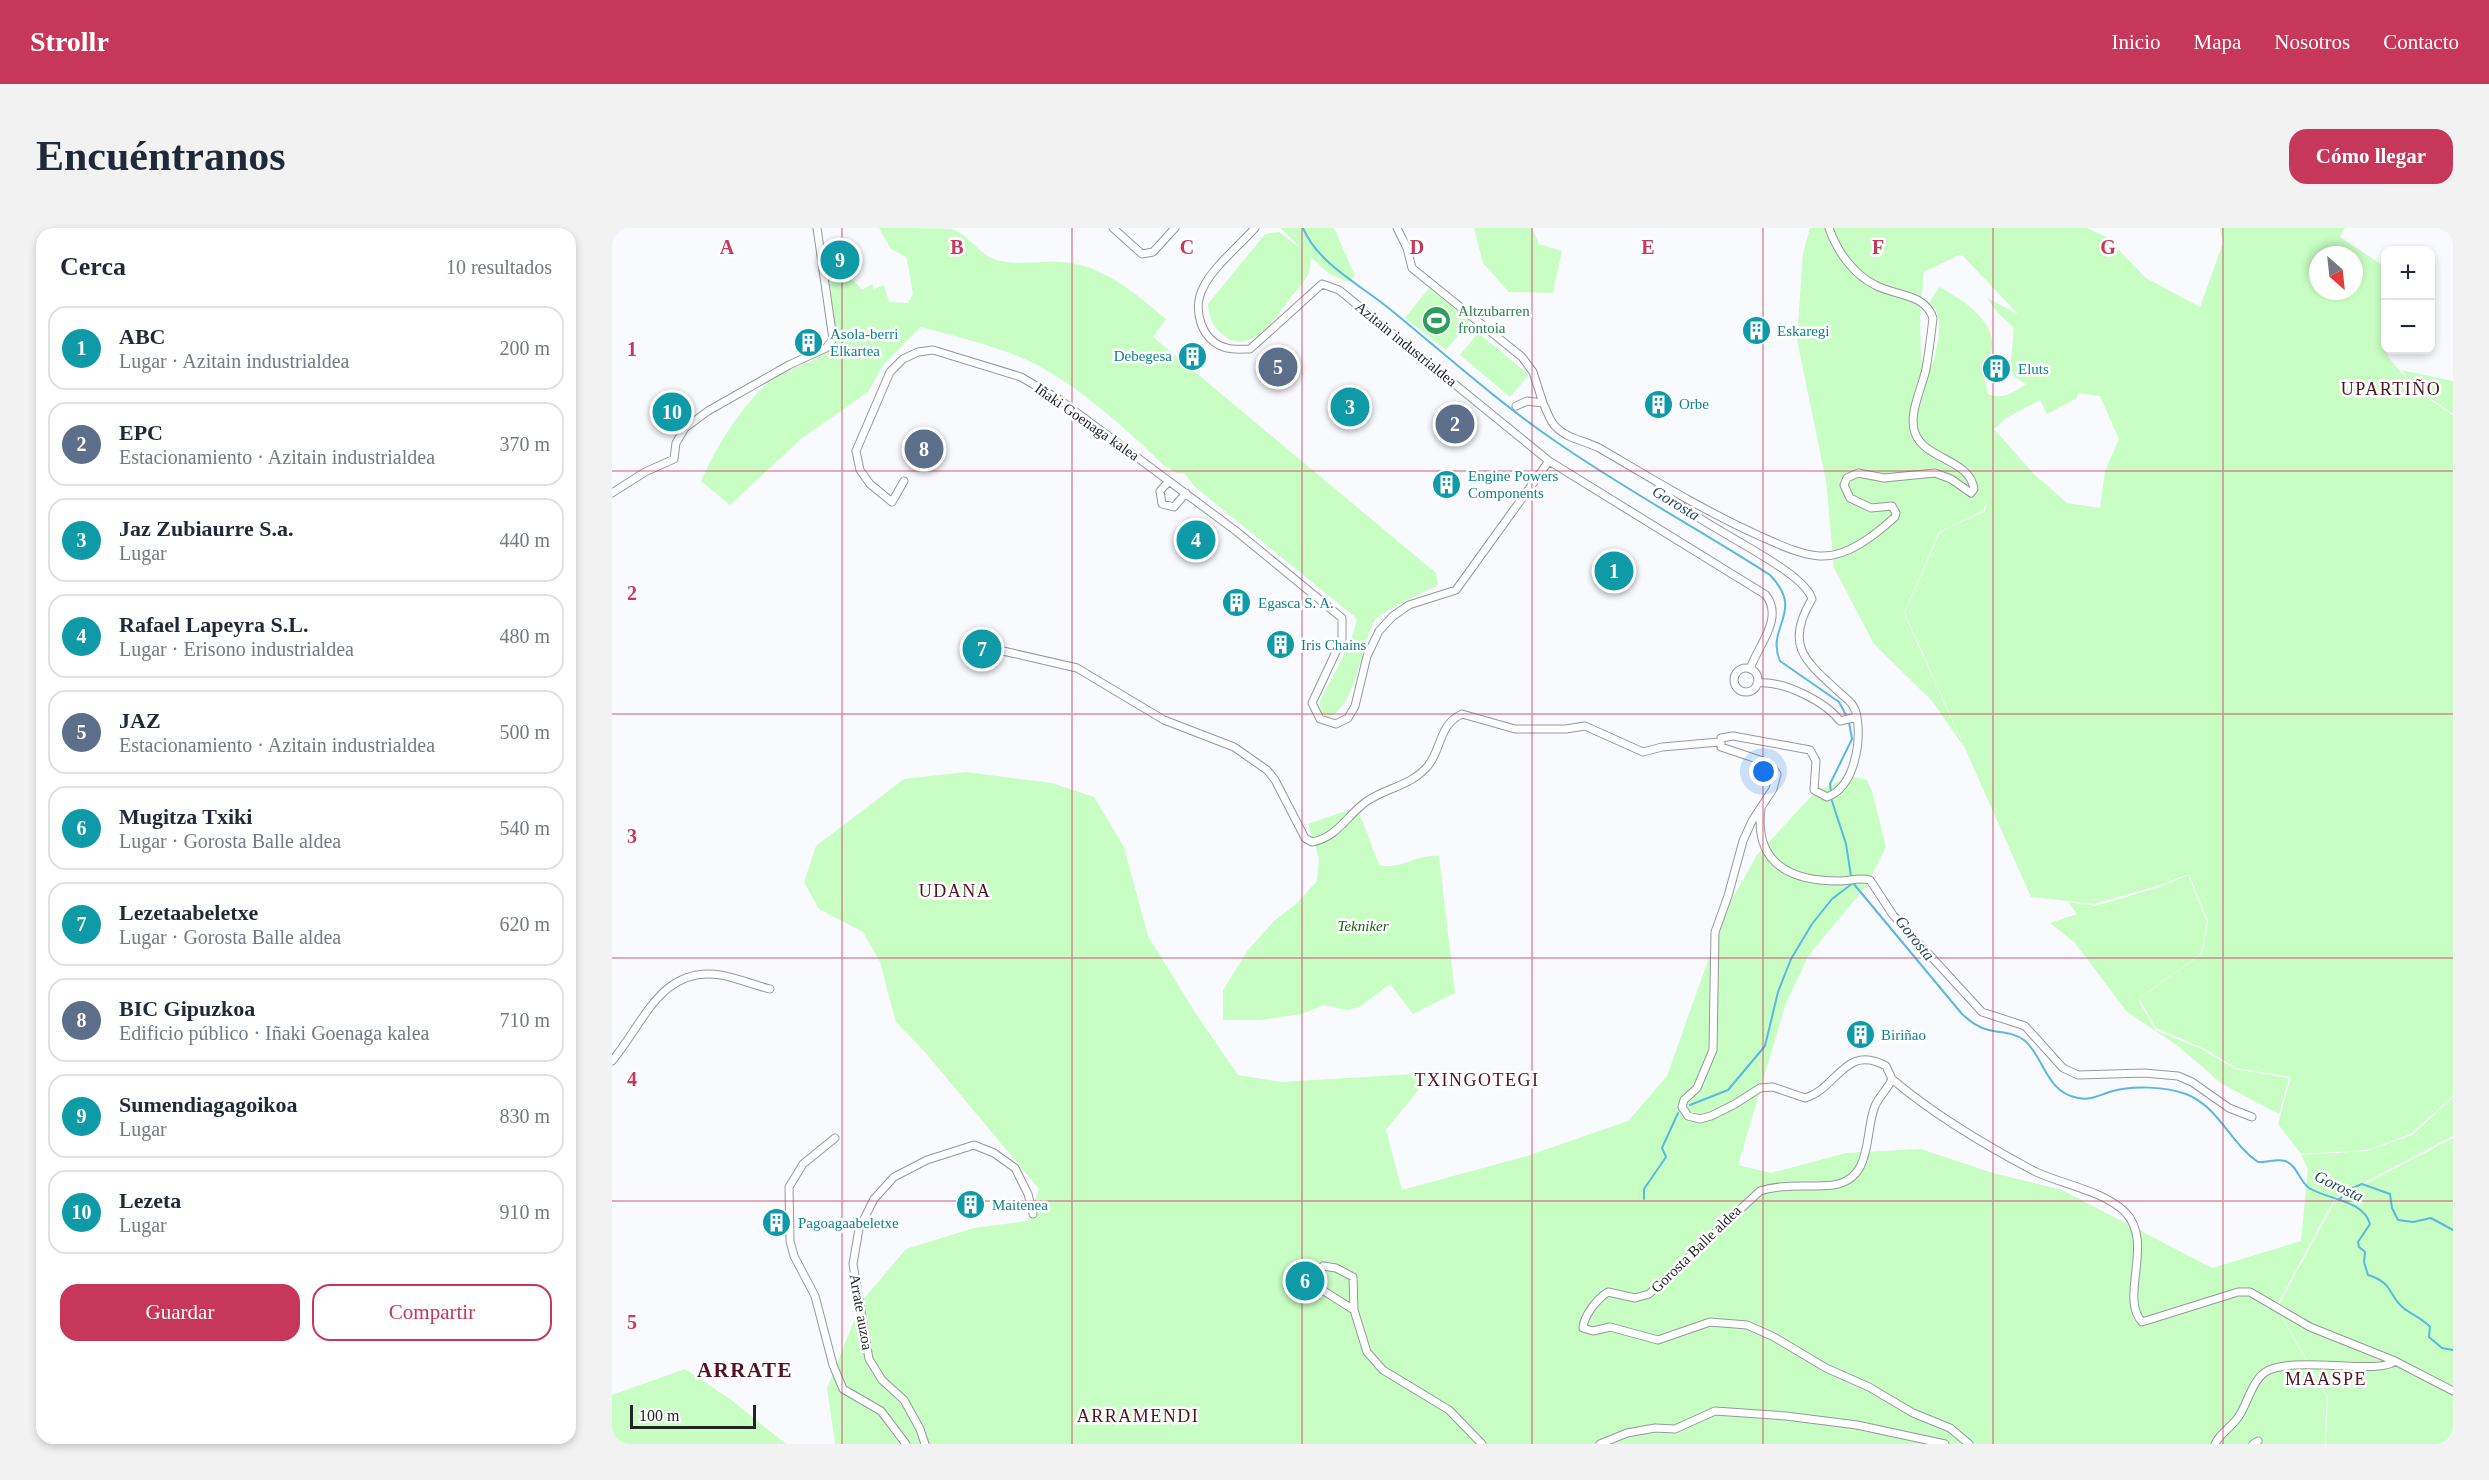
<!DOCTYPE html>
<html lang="es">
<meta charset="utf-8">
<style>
:root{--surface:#fff;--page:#f2f2f3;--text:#1f2937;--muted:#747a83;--line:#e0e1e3;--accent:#c73759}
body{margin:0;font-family:"Times New Roman",serif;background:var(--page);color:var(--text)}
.controls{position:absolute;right:18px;top:18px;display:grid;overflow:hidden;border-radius:12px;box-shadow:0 3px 9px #0003}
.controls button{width:54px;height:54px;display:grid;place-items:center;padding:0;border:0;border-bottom:2px solid var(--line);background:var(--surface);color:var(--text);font:30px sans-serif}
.compass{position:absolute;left:1697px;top:18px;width:54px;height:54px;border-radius:50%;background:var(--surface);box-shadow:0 3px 9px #0003;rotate:153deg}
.scale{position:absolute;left:18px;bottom:15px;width:126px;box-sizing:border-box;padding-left:6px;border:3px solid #222426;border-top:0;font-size:16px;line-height:21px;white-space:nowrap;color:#222426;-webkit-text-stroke:4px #fff;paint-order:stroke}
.you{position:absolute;left:1152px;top:544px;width:21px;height:21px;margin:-15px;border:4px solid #fff;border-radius:50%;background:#1a73e8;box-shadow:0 0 0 9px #1a73e833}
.badge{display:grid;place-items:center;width:39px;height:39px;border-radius:50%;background:var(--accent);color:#fff;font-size:20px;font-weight:700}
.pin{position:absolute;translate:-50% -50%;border:3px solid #fff;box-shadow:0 2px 6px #0006}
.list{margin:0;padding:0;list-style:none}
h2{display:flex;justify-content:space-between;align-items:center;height:78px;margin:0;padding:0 24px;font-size:26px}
h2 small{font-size:20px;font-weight:400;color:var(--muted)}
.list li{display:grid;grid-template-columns:39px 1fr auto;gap:18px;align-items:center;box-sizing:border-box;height:84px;margin:0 12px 12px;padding:0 12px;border:2px solid var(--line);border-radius:18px}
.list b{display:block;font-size:22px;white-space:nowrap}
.list p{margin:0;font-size:20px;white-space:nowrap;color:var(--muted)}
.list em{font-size:20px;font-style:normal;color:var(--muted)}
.actions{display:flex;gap:12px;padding:18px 24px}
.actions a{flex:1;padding:14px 0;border:2px solid var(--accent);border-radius:18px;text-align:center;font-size:21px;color:var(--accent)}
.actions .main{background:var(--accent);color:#fff}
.map{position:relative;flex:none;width:1841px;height:1216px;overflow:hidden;border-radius:18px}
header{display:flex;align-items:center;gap:36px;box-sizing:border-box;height:84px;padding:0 30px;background:var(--accent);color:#fff}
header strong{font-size:28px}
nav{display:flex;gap:33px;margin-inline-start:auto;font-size:21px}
.intro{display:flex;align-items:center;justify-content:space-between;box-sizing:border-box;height:144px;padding:0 36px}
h1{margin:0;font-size:42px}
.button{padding:15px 27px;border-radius:18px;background:var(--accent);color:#fff;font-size:21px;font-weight:700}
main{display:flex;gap:36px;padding:0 36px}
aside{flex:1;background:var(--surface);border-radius:18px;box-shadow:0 3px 9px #0003}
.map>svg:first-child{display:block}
.green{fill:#c8fdc3;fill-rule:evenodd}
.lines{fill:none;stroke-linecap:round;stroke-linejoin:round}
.stream{stroke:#5ab9e0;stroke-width:2}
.street-casing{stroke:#94989e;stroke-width:9}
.street{stroke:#fff;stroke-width:7}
.grid{fill:none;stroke:#c73759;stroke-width:1.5;stroke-opacity:0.55}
.labels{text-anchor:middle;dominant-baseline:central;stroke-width:5;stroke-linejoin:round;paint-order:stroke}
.leisure-label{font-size:15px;fill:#27864d;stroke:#fff;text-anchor:start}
.culture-label{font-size:15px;fill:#0d838f;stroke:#fff;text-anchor:start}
.street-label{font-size:15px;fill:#222426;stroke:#fff}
.park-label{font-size:15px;font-style:italic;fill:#156412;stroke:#fff}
.water-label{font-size:16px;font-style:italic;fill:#224b5c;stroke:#fff}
.quarter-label{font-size:18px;letter-spacing:1.5px;fill:#551021;stroke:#fff}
.district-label{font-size:21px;font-weight:bold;letter-spacing:1.5px;fill:#551021;stroke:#fff}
.grid-label{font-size:20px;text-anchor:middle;font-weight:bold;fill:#c73759;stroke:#fff;stroke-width:5;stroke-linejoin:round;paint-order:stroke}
</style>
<header>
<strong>Strollr</strong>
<nav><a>Inicio</a><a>Mapa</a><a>Nosotros</a><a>Contacto</a></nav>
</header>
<div class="intro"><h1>Encuéntranos</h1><a class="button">Cómo llegar</a></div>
<main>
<aside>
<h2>Cerca<small>10 resultados</small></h2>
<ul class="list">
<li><span class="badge" style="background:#0f9aa8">1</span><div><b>ABC</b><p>Lugar · Azitain industrialdea</p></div><em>200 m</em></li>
<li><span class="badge" style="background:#5c6f8a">2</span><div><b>EPC</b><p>Estacionamiento · Azitain industrialdea</p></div><em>370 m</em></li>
<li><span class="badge" style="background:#0f9aa8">3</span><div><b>Jaz Zubiaurre S.a.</b><p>Lugar</p></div><em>440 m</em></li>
<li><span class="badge" style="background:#0f9aa8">4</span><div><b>Rafael Lapeyra S.L.</b><p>Lugar · Erisono industrialdea</p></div><em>480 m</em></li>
<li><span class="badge" style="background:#5c6f8a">5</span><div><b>JAZ</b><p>Estacionamiento · Azitain industrialdea</p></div><em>500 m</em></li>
<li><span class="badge" style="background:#0f9aa8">6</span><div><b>Mugitza Txiki</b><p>Lugar · Gorosta Balle aldea</p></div><em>540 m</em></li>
<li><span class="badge" style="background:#0f9aa8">7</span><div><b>Lezetaabeletxe</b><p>Lugar · Gorosta Balle aldea</p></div><em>620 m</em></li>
<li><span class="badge" style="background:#5c6f8a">8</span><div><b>BIC Gipuzkoa</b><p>Edificio público · Iñaki Goenaga kalea</p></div><em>710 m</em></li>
<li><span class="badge" style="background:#0f9aa8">9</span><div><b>Sumendiagagoikoa</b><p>Lugar</p></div><em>830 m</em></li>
<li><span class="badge" style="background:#0f9aa8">10</span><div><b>Lezeta</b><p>Lugar</p></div><em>910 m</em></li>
</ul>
<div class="actions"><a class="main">Guardar</a><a>Compartir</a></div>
</aside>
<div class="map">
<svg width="1841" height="1216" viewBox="0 0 1841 1216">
<rect width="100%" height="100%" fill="#f8fafe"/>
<path class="green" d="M267,0c16,0 61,0 73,1 21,9 28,28 48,32 19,4 40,0 60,1 41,1 76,32 106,57l-13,18 283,236 2,12c-13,7 -60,27 -65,38 -12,25 -18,84 -44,94l-8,-4 -2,-10 31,-60 7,-23 -2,-3 -160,-130 -11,-14h-7l-12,-7c-37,-35 -82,-76 -126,-100 -37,-19 -78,-28 -118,-39l-37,37 -16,28 -67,47 -71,66 -29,-24c14,-32 45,-84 74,-103 18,-12 47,-17 60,-34l-5,-60 17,-11 15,17 10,-6 2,5 10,-4 5,17 19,1 5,-9 -6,-34 -2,-4 -14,-7z
M668,0h54l21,48 -7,6 -20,-9 -17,-16c-1,6 0,13 -3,18 -5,9 -14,18 -20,26 -14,18 -38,56 -65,34 -11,-9 -14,-17 -15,-31l57,-70 14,-2 24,18z
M862,0h58l7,16 23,7 -9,42 -44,-1 -26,-29z
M1198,0h277l19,9 40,41 54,29 23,-64 -3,-15h125l-5,9 45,30 3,90 30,35 35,23v681l-42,38 -44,16 -66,4 -23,-30 13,-47 -55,-9 -31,-19 -49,-21 -17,-29 63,-45 6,-33 -19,-47 -32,12 -63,18 -63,-7 -126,-284 35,-81 45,-21 1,-12 -2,11 -45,22 -35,81 60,134 -32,-46 -58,-57 -40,-76 -8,-87 -29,-141 6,-87zM1349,26l57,60 -31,-16 10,14 17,16 -3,33 2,15 13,8c-13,9 -23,16 -38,10l-6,-24c30,-37 -12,-67 -43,-83l-10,16c18,11 7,45 4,62l-12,-5 -1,-43 4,-45zM1706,27h36v36h-36zM1466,165l22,3 19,43 -14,32 -5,37 -33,-5 -33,-29 -40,-45 14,-12 32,-17 7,14 30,-16z
M817,60l41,33 -24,29 -41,-32z
M866,105l51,42 -19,22 -50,-42z
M1789,142l52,11v33l-34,-23z
M354,544l86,11 42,14 30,50 24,89 48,78 42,61 43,7 151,-9 -46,57 16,60 125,-34 101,-35 39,-45 59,-166 31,-55 58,-63 36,-16 16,4 5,11 14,56 -19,38 -58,70 -23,48 -48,162 33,8 75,-20 75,-4 72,24 69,17 150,78 89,-27 7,-72 -7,-14 66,-4 45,-16 41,-38v39l-118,62 -59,109 51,90 -2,47h-1490l-8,-56 35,-87 44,-52 68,-21 54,-7 11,-32 -115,-138 -28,-29 -16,-60 -17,-30 -44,-23 -15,-27 12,-36 88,-67z
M745,579l22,58c20,6 39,-12 60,-9l16,137 -42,21 -23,-30 -29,22 -13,4 -25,-5 -21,9 -43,6h-36v-30l25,-40 26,-29 22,-17 21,-23 2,-23 -11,-34z
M1576,647l19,47 -6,32 -63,45 17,31 49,20 31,19 54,9 -10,36 -57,-30 -44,-38 -51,-34 -52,-69 -25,-20 27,-9 -9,-12 27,4 62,-18z
M1841,910v306h-127l2,-47 -51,-89 59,-109z
M73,1141l45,30 56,45h-174v-49z"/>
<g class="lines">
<path class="stream" d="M691,0c16,37 58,57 88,82 55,45 108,93 167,133 68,47 142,87 212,132 36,37 -5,52 10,86l59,41 8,15
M1219,564l-1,-8 22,-45 -3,-17
M1219,570l15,46 5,32
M1078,877l38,-15 37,-44 13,-54 13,-33 21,-35 20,-25 21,-16 109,131c8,7 16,14 27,16 12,3 24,2 35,10 20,16 21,52 54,58 14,3 23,-4 35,-7 20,-6 53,-4 73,3 33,13 44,49 72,68 10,1 18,-4 27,-1 13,5 14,20 24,27 20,12 54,12 61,36l-12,18 1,5 6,5 -1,10 4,13c27,8 20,23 38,35 9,6 17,9 24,17l-1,10 13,11 11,2
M1032,971v-10l22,-32 -4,-9 16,-35
M1727,972l9,-10 14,-6 28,10 2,14 6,12 15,2 18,-4 22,12"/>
<defs>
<path id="street" d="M501,0l29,26 11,-2 22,-24
M643,0c-15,17 -43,40 -52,60 -11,21 -2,54 24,60 7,2 15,1 23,1l72,-65 17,6 210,171 217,134c18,24 -8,50 -16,74
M785,0l10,20 5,20 110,89 11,15 10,31
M904,178l11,-5 16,2c4,8 7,19 13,24 11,12 31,14 45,22 53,31 105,63 161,88 18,8 37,17 57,19 28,2 56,-21 76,-39l1,-4 -4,-7 -21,2 -21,-10 -6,-13 3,-7 11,-5 26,5 51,-5 16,6 20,14 3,-4c-4,-30 -49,-29 -59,-56 -7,-19 7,-45 11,-64 3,-17 5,-34 7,-51 -8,-25 -38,-22 -58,-33 -22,-11 -38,-34 -46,-57
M292,253l-12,21 -22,-18 -10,-14 -4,-19 34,-79 13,-13 15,-7 15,-2 88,27 39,23 176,131 106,87v21l-30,64 8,16 16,5 12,-6 7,-12 12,-50 12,-25 14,-15 16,-11 47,-15 93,-129
M557,253l-9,10 2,13 12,3 12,-14
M1047,259c29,35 143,79 153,112 -28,46 -7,62 27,93 9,8 16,12 18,25
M0,265l33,-21 29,-13 2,-16 9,-15 23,-17 81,-46 37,-17 7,-9 -16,-111
M391,423l74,17 87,52 70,27 33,23 8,10 30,58 7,4c26,-5 34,-26 55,-41 19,-13 43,-15 60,-34 15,-17 11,-42 35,-53l53,15h51l19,-3 58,26 19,-5 57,-5
M1122 452a12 12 0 1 1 24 0a12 12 0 1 1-24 0Z
M1145,455c25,-3 68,18 83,38l17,-4c4,25 -2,70 -30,80l-13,-7 2,-29 -6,-11 -77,-14 -12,2v9l48,16 8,11 -4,15 -21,32 -9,20 -15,55 -13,36 -2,118 -16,38 -13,12 -2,7 6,9 12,3 11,-3 24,-12 25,-16 13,-1 32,11c32,-9 40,-55 81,-32l6,13c-4,10 -13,17 -17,27 -11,26 -1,73 -42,79 -25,3 -49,-2 -73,6l-111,103 -14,4 -27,-6c-11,7 -24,23 -25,36l10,3 17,-4 48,13 52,-18 37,3 27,12 52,31 43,19 44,26 37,15 19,16
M1149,581c-7,54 29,72 77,72 11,0 22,-4 32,-1l23,35 89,97 43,14 38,42 15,7 66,-2 34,3 14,6 37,26 23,9
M0,833c32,-38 49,-96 109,-86 16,3 33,10 49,14
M1280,851c42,36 93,66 142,92 29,14 68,19 91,41 30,30 -6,85 17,110l96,-30h12l60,35 85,34c-16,15 -106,-7 -131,12 -12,9 -17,31 -25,43 -7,11 -19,17 -24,28
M223,910l-32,26 -14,23 1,54 4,15 21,40 18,69 10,24 38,22 25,33
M742,1082l-38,-24 -2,-3 4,-12 5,-5 13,2 17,9 1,33 13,42 16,18 66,40 33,34
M1783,1133l58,30
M313,1216l-5,-15 -16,-29 -22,-20 -13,-21 -16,-95 6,-35 15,-30 20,-22 33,-17 47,-15 20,8 21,15 13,26 5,20
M988,1216l27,-11 28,-5 20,1 40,-18 71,5 71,9 88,19
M1641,1216l5,-3"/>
</defs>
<use href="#street" class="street-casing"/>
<use href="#street" class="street"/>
</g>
<path class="grid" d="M230,0v1216M460,0v1216M690,0v1216M920,0v1216M1151,0v1216M1381,0v1216M1611,0v1216M0,243h1841M0,486h1841M0,730h1841M0,973h1841"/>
<defs>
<symbol id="stadium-disc" viewBox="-11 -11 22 22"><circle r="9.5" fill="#2e9e5b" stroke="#fff"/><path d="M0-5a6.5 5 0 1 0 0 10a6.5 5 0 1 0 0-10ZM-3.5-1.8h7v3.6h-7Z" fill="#fff"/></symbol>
<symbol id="building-disc" viewBox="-11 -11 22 22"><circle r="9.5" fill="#0f9aa8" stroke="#fff"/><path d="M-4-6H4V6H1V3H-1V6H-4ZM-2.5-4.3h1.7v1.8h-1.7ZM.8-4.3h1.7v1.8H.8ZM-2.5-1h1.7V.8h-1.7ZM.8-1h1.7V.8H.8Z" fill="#fff"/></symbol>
</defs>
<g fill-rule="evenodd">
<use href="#stadium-disc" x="808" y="76" width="33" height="33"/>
<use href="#building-disc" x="1128" y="86" width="33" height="33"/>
<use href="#building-disc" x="180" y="98" width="33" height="33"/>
<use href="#building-disc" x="564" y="112" width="33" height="33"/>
<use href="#building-disc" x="1368" y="124" width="33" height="33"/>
<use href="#building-disc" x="1030" y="160" width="33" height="33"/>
<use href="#building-disc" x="818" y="240" width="33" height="33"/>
<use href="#building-disc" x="608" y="358" width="33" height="33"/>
<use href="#building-disc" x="652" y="400" width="33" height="33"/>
<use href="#building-disc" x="1232" y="790" width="33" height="33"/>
<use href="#building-disc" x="342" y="960" width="33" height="33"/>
<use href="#building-disc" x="148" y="978" width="33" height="33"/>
</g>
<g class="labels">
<g class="leisure-label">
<text x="846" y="83">Altzubarren<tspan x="846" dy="17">frontoia</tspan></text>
</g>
<g class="culture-label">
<text x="1165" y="103">Eskaregi</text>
<text x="218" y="106">Asola-berri<tspan x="218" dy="17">Elkartea</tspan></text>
<text x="560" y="128" text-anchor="end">Debegesa</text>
<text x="1406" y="141">Eluts</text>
<text x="1067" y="176">Orbe</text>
<text x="856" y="248">Engine Powers<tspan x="856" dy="17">Components</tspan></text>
<text x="646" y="375">Egasca S. A.</text>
<text x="689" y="417">Iris Chains</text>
<text x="1269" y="807">Biriñao</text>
<text x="380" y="977">Maitenea</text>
<text x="186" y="995">Pagoagaabeletxe</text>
</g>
<g class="street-label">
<text transform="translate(794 116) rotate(39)">Azitain industrialdea</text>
<text transform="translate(475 194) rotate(35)">Iñaki Goenaga kalea</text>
<text transform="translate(1084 1021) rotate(-44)">Gorosta Balle aldea</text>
<text transform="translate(249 1084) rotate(80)">Arrate auzoa</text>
</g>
<g class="park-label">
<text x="751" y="698">Tekniker</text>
</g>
<g class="water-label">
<text transform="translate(1064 275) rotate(31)">Gorosta</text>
<text transform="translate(1303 710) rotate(51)">Gorosta</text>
<text transform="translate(1727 958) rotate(26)">Gorosta</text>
</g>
<g class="quarter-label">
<text x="1779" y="161">UPARTIÑO</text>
<text x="343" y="663">UDANA</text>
<text x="865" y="852">TXINGOTEGI</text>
<text x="1714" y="1151">MAASPE</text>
<text x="526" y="1188">ARRAMENDI</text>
</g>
<g class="district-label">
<text x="133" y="1142">ARRATE</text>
</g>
</g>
<g class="grid-label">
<text x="115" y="26">A</text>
<text x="345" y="26">B</text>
<text x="575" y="26">C</text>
<text x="805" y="26">D</text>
<text x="1036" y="26">E</text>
<text x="1266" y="26">F</text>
<text x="1496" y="26">G</text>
<text x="20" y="128">1</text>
<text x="20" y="372">2</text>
<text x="20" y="615">3</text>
<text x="20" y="858">4</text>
<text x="20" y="1101">5</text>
</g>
</svg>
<div class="controls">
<button>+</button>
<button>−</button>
</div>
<svg class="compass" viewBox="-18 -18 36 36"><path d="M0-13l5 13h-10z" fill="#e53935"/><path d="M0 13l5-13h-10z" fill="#747a83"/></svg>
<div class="scale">100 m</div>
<div class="you"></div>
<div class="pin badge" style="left:1002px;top:343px;background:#0f9aa8">1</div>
<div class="pin badge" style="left:843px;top:196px;background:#5c6f8a">2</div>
<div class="pin badge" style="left:738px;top:179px;background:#0f9aa8">3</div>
<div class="pin badge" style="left:584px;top:312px;background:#0f9aa8">4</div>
<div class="pin badge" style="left:666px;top:139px;background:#5c6f8a">5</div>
<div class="pin badge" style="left:693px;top:1053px;background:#0f9aa8">6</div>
<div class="pin badge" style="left:370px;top:421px;background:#0f9aa8">7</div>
<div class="pin badge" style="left:312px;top:221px;background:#5c6f8a">8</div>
<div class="pin badge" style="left:228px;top:32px;background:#0f9aa8">9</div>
<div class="pin badge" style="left:60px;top:184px;background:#0f9aa8">10</div>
</div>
</main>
